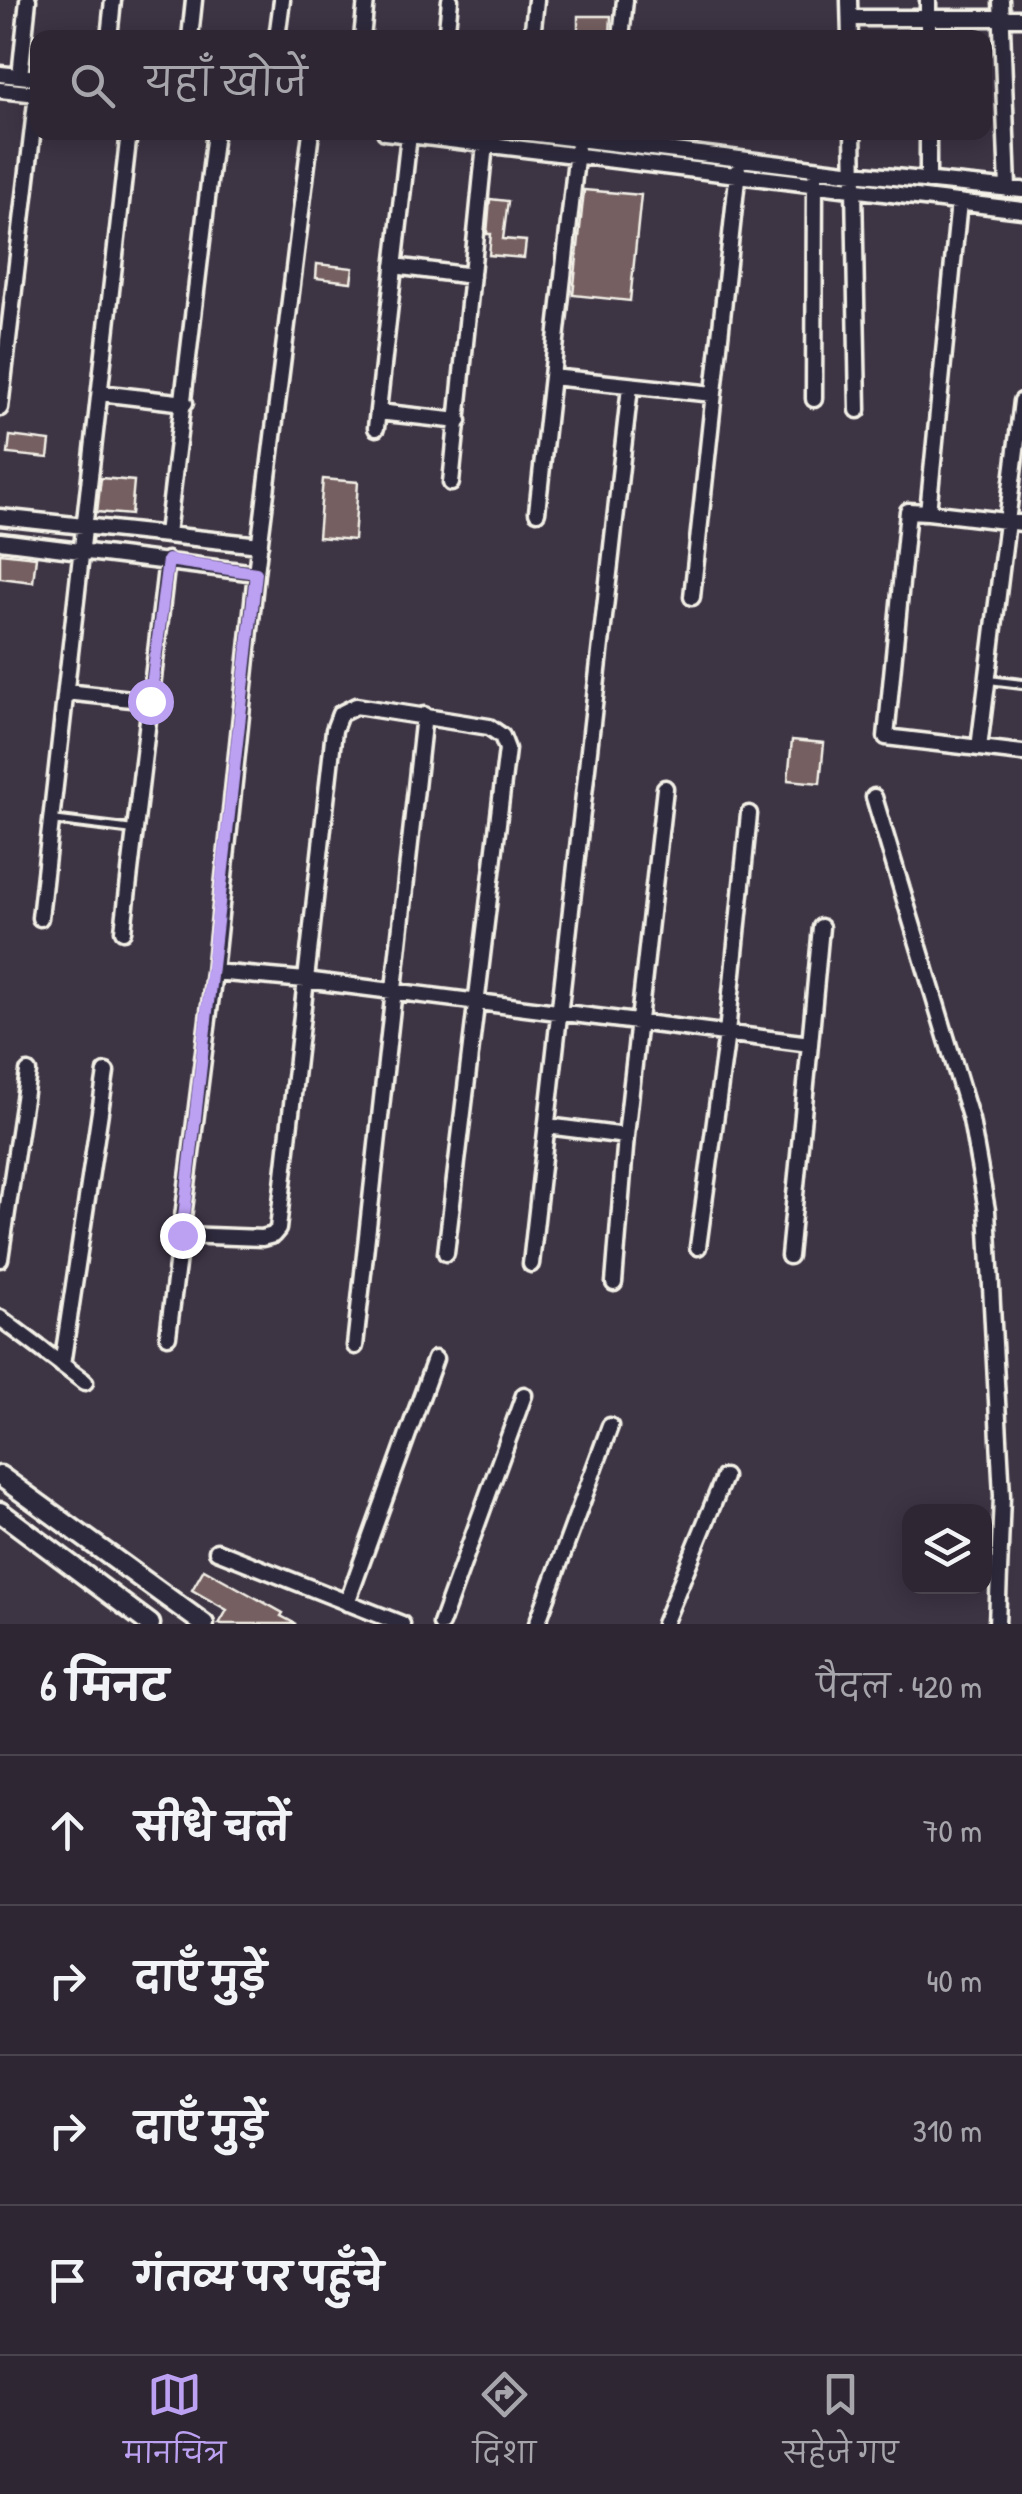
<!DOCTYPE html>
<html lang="hi">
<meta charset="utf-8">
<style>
:root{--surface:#2e2733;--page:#3a333f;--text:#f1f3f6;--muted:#a7a5ac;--line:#49444e;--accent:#bca0f2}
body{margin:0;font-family:"Patrick Hand","Playpen Sans Deva",sans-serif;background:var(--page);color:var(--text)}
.controls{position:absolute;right:30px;bottom:30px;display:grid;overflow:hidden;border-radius:20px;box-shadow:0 5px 25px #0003}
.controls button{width:90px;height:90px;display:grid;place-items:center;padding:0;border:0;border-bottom:2px solid var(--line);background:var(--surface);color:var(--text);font:50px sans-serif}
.stop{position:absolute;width:30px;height:30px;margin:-22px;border:8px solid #bca0f2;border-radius:50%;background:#fff}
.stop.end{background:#bca0f2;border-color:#fff;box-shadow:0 2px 10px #0008}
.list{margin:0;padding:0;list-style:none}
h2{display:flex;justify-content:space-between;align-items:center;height:130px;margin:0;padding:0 40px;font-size:42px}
h2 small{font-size:32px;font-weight:400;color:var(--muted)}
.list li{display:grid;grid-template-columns:65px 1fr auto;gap:30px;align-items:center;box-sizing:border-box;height:150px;padding:0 40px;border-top:2px solid var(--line)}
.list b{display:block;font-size:38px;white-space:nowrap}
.list em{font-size:32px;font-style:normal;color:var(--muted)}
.icon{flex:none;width:55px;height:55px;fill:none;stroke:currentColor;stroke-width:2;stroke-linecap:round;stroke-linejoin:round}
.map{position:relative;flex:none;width:1022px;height:1624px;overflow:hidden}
.search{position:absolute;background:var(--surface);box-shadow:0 5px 25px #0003;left:30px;right:30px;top:30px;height:110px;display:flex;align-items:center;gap:25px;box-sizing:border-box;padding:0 35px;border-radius:20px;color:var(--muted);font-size:38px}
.sheet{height:730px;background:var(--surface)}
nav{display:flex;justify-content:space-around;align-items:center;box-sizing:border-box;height:140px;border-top:2px solid var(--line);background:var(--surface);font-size:28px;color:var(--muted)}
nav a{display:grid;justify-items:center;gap:5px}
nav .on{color:var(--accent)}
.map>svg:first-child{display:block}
.building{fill:#745e61;stroke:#f4f1e8;stroke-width:2.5}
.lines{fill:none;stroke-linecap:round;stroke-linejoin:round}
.service-casing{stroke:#f4f1e8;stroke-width:14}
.minor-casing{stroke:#f4f1e8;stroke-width:21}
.tertiary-casing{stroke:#f4f1e8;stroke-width:25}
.service{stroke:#2f2a3d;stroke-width:6}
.minor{stroke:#2f2a3d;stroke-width:14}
.tertiary{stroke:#2f2a3d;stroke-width:18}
.route{stroke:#bca0f2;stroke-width:12}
</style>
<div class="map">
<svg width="1022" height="1624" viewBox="0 0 1022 1624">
<rect width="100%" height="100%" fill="#3d3444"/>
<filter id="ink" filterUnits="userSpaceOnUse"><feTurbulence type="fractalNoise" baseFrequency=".01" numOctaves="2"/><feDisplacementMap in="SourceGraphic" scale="20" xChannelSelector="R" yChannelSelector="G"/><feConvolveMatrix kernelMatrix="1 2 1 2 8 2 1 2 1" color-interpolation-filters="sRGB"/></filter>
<g filter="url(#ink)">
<path class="building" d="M578,16h33l-1,20h-32z
M584,190l57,5 -11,106 -57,-6z
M490,199l18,2 -5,38 23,2 -2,17 -35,-3 2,-21h-4z
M317,264l36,4 -2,14 -35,-4z
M10,436l40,5 -2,17 -40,-4z
M101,478l33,3 -3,34 -34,-3z
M323,479l35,3 -4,58 -36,-3z
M0,553l36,4 -3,25 -33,-4z
M792,740l32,3 -4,40 -32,-3z
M204,1569l79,44 -2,3 15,8h-77l8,-14 -35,-20z"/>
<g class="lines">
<defs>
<path id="service" d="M989,680l33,4
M52,820l82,10"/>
<path id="minor" d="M849,0l1,38
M928,0v38
M1001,0l7,189
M850,18h172
M109,38l4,-38
M190,38l4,-38
M277,38l5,-38
M362,38l4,-38
M446,38l4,-38
M532,38l4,-38
M621,38l4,-38
M0,74l38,4
M20,76l8,-76
M0,90l38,4
M385,132l637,78
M521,132l333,41 168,17
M853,132l5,278
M928,132v49
M959,202l-31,310 -20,-1 -22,226 136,16
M394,266l78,10
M552,377l161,17
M100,393l85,10
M814,399l1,-220
M0,408l37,-314
M378,412l81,9
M376,428l33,-293
M451,483l34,-339
M537,512l40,-362
M928,512l94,11
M0,517l260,28
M167,534l48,-402
M0,541l256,32
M692,597l46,-427
M66,692l84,9
M979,748l43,-347
M874,797l97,323 16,90 15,286 -5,128
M40,918l89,-786
M123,931l44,-371
M214,972l42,-399 55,-441
M810,1044l11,-117
M547,1126l79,10
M182,1235l80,3 11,-3 5,-6 56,-499 6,-16 16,-8 133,21 13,9 5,13 -61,504
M698,1247l29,-214 22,-219
M0,1259l28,-187
M531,1264l99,-877
M614,1283l12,-147 39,-348
M0,1318l85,64
M168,1336l46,-364 91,8 505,64 -21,212
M355,1346l69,-631
M62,1365l44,-293
M217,1551l185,73
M347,1603l88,-244
M441,1624l83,-229
M537,1624l73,-198
M664,1624l60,-147"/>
<path id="tertiary" d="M0,1476l204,148
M0,1512l150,112"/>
</defs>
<use href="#service" class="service-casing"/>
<use href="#minor" class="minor-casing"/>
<use href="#tertiary" class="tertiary-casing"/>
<use href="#service" class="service"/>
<use href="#minor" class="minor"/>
<use href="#tertiary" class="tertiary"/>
</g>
</g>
<g class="lines" filter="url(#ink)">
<path class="route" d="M150,701l18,-141 88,13 -74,662"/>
</g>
</svg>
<div class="controls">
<button><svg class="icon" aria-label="layers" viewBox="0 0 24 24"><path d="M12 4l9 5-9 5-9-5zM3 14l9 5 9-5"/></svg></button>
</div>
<div class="stop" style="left:150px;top:701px"></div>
<div class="stop end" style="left:182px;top:1235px"></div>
<div class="search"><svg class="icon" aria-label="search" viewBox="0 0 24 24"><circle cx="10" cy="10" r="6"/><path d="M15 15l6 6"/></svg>यहाँ खोजें</div>
</div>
<section class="sheet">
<h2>6 मिनट<small>पैदल · 420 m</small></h2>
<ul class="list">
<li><svg class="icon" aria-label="ahead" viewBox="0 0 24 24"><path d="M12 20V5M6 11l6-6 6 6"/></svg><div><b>सीधे चलें</b></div><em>70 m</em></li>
<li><svg class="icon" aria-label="right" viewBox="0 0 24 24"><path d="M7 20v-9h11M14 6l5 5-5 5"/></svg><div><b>दाएँ मुड़ें</b></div><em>40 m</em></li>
<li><svg class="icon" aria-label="right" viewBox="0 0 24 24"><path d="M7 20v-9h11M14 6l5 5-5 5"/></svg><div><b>दाएँ मुड़ें</b></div><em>310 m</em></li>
<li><svg class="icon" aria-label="arrive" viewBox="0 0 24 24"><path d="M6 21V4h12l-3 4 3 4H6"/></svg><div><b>गंतव्य पर पहुँचे</b></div></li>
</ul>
</section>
<nav>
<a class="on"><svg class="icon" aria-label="map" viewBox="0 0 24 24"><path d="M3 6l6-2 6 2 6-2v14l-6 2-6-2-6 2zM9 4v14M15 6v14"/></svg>मानचित्र</a>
<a><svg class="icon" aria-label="directions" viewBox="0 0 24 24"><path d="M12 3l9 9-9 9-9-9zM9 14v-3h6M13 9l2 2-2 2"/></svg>दिशा</a>
<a><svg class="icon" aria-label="saved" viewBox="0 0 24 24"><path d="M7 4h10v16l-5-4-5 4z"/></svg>सहेजे गए</a>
</nav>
